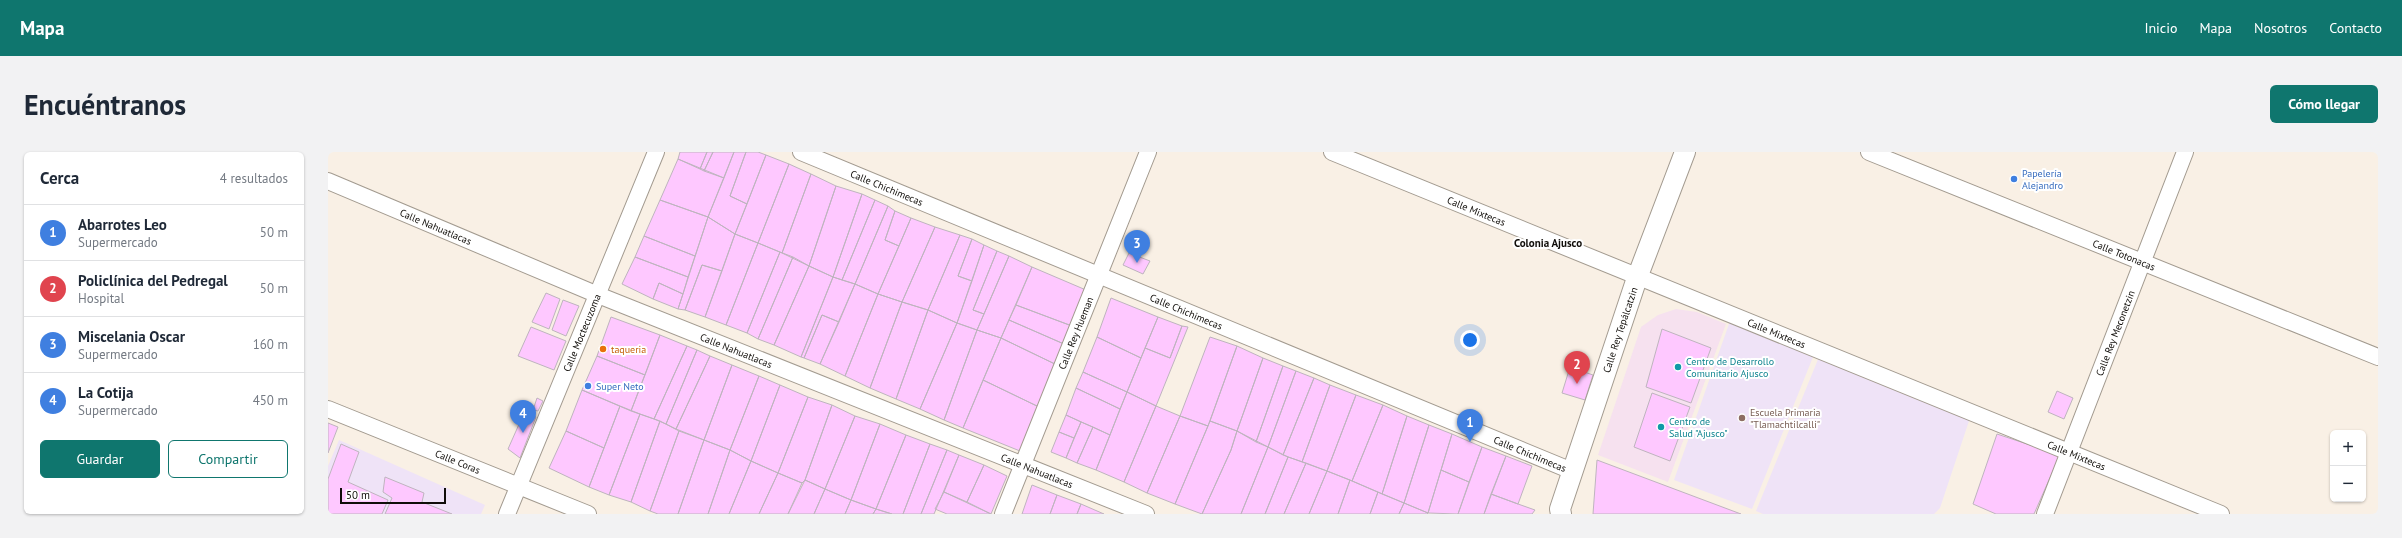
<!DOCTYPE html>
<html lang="es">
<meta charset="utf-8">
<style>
:root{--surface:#fff;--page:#f2f2f3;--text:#1f2937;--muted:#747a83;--line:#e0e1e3;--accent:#0f766e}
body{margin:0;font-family:"PT Sans",sans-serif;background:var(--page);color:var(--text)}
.controls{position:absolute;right:12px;bottom:12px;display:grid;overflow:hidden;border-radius:6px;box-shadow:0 1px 3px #0004}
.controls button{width:36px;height:36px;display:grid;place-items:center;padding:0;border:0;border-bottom:1px solid var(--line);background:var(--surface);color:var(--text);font:20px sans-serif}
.scale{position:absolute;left:12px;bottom:10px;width:106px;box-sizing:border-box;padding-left:4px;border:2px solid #100d09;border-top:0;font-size:11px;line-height:14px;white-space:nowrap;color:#100d09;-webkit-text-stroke:3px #fff;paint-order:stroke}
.you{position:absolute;left:1142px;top:188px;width:14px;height:14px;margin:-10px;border:3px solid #fff;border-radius:50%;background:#1a73e8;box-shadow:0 0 0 6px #1a73e833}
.badge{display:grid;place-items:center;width:26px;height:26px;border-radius:50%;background:var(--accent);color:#fff;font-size:13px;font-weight:700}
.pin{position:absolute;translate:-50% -33px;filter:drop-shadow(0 1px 2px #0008)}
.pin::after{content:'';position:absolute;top:21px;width:14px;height:12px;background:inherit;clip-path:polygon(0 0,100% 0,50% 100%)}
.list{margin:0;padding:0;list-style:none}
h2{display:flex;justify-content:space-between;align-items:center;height:52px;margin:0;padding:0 16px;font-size:17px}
h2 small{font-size:13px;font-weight:400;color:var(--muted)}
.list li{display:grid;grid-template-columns:26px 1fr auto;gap:12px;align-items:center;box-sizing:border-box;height:56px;padding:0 16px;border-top:1px solid var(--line)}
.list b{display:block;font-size:15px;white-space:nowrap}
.list p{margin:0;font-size:13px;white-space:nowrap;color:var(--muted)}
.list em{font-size:13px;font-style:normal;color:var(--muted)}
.actions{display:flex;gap:8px;padding:12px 16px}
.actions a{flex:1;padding:9px 0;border:1px solid var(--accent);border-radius:6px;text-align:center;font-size:14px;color:var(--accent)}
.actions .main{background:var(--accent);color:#fff}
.map{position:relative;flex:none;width:2050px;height:362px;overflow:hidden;border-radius:6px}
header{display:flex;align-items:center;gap:24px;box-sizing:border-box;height:56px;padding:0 20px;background:var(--accent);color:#fff}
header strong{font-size:19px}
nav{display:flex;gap:22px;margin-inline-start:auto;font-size:14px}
.intro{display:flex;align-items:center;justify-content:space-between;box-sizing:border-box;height:96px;padding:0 24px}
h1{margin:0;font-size:28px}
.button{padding:10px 18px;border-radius:6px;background:var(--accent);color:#fff;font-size:14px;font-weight:700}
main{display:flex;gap:24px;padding:0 24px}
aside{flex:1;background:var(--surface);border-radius:6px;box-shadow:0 1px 3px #0004}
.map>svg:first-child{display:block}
.education{fill:#efe3f7}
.medical{fill:#f6e1ef}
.building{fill:#fec8ff;stroke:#beb4be}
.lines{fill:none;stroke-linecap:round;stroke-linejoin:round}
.minor-casing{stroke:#a39b90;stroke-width:18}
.tertiary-casing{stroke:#a39b90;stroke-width:22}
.minor{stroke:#fff;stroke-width:16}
.tertiary{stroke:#fff;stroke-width:20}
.shop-dot{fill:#3f7fe0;stroke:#fff;stroke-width:1.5}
.food-dot{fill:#e8710a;stroke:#fff;stroke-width:1.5}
.culture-dot{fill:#0f9aa8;stroke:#fff;stroke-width:1.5}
.education-dot{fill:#8d6e63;stroke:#fff;stroke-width:1.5}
.labels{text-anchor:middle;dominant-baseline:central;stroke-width:4;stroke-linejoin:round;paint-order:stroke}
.shop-label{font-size:10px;fill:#366cbe;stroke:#fff;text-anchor:start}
.street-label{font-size:10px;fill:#100d09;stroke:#fff}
.food-label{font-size:10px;fill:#c56008;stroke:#fff;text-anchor:start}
.culture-label{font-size:10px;fill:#0d838f;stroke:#fff;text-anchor:start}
.education-label{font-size:10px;fill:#785e54;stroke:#fff;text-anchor:start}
.neighbourhood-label{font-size:11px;font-weight:bold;fill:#100d09;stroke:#fff}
</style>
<header>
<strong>Mapa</strong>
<nav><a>Inicio</a><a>Mapa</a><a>Nosotros</a><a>Contacto</a></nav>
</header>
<div class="intro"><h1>Encuéntranos</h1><a class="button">Cómo llegar</a></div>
<main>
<aside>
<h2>Cerca<small>4 resultados</small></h2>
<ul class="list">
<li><span class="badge" style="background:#3f7fe0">1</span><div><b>Abarrotes Leo</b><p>Supermercado</p></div><em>50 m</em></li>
<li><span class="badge" style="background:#e0444e">2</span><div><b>Policlínica del Pedregal</b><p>Hospital</p></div><em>50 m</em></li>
<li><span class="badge" style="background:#3f7fe0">3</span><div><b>Miscelania Oscar</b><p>Supermercado</p></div><em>160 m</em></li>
<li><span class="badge" style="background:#3f7fe0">4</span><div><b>La Cotija</b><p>Supermercado</p></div><em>450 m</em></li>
</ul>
<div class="actions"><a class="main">Guardar</a><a>Compartir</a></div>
</aside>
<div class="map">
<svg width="2050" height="362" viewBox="0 0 2050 362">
<rect width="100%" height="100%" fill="#f9f0e5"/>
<path class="education" d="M1402,169l83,36 -61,152 -78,-29z
M1491,205l151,61 -30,90 -6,6h-171l-7,-3z
M11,288l146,65 -4,9h-153v-48z"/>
<path class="medical" d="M1348,157l21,3 29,12 -58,158 -70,-27 43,-128 17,-12z"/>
<path class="building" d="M352,0h27l-7,17 -22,-10z
M379,0h6l-9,19 -4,-2z
M385,0h21l-10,26 -20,-7z
M406,0h12l-16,44 17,8 -12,30 -27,-17z
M418,0h12l8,3 -19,49 -17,-8z
M438,3l23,9 -31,79 -23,-9z
M350,7l46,19 -16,39 -48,-17z
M461,12l22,10 -29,79 -24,-10z
M483,22l25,12 -27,80 -27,-13z
M508,34l26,8 -29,83 -24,-11z
M534,42l13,6 -33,80 -9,-3z
M332,48l48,17 -13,39 -51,-20z
M547,48l13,6 -33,78 -13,-4z
M560,54l7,5 -10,29 14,6 -21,48 -23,-10z
M567,59l16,7 -12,28 -14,-6z
M380,65l27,17 -13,37 -20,-6 -17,45 -7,-1z
M583,66l24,9 -33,75 -24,-8z
M607,75l25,8 -32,75 -26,-8z
M407,82l23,9 -32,82 -21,-8z
M632,83l12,4 -14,37 14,5 -15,42 -29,-13z
M316,84l51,20 -7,21 -53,-20z
M644,87l12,6 -12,36 -14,-5z
M430,91l22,9 -33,81 -21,-8z
M656,93l13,6 -24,59 11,4 -7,16 -20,-7z
M669,99l12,5 -25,58 -11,-4z
M452,100l13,5 -35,82 -11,-6z
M801,101l21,8 -7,13 -20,-9z
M681,104l23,11 -31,71 -24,-8z
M307,105l53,20 -5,17 -24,-11 -6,16 -31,-15z
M465,105l16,9 -35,79 -16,-6z
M374,113l20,6 -17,46 -20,-7z
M481,114l24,11 -32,80 -27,-12z
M704,115l54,23 -14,36 -56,-21z
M505,125l22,7 -16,38 -17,-7 -18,43 -3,-1z
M331,131l24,11 -5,15 -25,-10z
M527,132l23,10 -33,82 -25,-12z
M218,141l14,6 -11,30 -17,-7z
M550,142l24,8 -32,86 -25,-12z
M783,146l47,19 -17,41 -44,-21z
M235,148l16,6 -13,30 -14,-6z
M574,150l26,8 -32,89 -26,-11z
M688,153l56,21 -8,18 -55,-24z
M600,158l29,13 -37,86 -24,-10z
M494,163l17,7 -19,42 -16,-6z
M283,165l49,18 -15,40 -48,-19z
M830,165l24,9 -12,32 -25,-10z
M681,168l55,24 -7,21 -56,-27z
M629,171l20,7 -33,90 -24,-11z
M854,174l6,1 -32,79 -29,-14 18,-44 25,10z
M203,175l35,14 -12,29 -36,-14z
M1334,177l49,19 -20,55 -45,-16z
M649,178l24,8 -38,90 -19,-8z
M332,183l27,11 -33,73 -23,-8z
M769,185l44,21 -14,34 -44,-20z
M882,185l27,9 -29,80 -28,-10z
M673,186l56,27 -18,42 -56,-27z
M359,194l10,4 -31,74 -12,-5z
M909,194l26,12 -26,73 -27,-10z
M369,198l13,6 -34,73 -10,-5z
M269,204l48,19 -14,36 -49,-21z
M382,204l22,9 -28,75 -28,-11z
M935,206l20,8 -27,76 -19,-11z
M404,213l27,11 -29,74 -26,-10z
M955,214l13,5 -28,76 -12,-5z
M1242,215l23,8 -8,25 -23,-7z
M968,219l18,7 -31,77 -15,-8z
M755,220l44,20 -7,17 -44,-21z
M431,224l21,9 -29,76 -21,-11z
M986,226l16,7 -28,77 -19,-7z
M655,228l56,27 -19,44 -57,-23z
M452,233l28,12 -30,76 -27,-12z
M1002,233l26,10 -29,76 -25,-9z
M748,236l44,21 -10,26 -44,-20z
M254,238l38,16 -16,42 -38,-17z
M1729,239l16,7 -9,21 -16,-7z
M799,240l29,14 -32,76 -28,-12z
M1324,241l38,14 -20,54 -36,-14z
M1028,243l27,10 -31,76 -25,-10z
M480,245l24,8 -27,75 -3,3 -24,-10z
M209,246l6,3 -5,10 -5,-1z
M504,253l23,11 -30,73 -20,-9z
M1055,253l24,11 -25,78 -30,-13z
M292,254l20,8 -31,81 -20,-8z
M828,254l24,10 -33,77 -23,-11z
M196,261l12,4 -16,41 -12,-9z
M312,262l20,7 -29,81 -22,-7z
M738,263l15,7 -7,16 -15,-6z
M527,264l25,8 -29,76 -26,-11z
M852,264l28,10 -33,78 -28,-11z
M1079,264l22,9 -25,78 -22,-9z
M332,269l19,10 -29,80 -19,-9z
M882,269l27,10 -6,19 -29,64 -27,-10z
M753,270l12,5 -16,36 -11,-5z
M0,271l10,4 -10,26z
M552,272l26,11 -30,74 -25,-9z
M1101,273l23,9 -24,79 -24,-10z
M765,275l17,8 -14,35 -19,-7z
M238,279l38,17 -15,39 -40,-19z
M351,279l25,9 -26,74h-20l-8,-3z
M909,279l31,16 -27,67h-39l29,-64z
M731,280l15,6 -8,20 -15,-6z
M1124,282l30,13 -13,35 -28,-12z
M1669,282l63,21 -26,59h-38l-23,-10z
M578,283l24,9 -27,70h-11l-16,-5z
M376,288l26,10 -22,64h-30z
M13,292l18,8 -11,30 40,18 -6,14h-54v-35z
M602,292l17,6 -26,64h-18z
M940,295l20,10 -23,57h-24z
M1154,295l24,9 -22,58h-26z
M402,298l21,11 -22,53h-21z
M619,298l12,5 -25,59h-13z
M631,303l25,10 -17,37 -23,-10z
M1178,304l26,10 -14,38 -27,-10z
M960,305l18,6 -22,51h-19z
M1269,308l144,54h-148z
M423,309l27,12 -19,41h-30z
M978,311l21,8 -18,43h-25z
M656,313l23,11 -16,38 -24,-12z
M1113,318l28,12 -11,32 -30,-1z
M999,319l23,9 -12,34h-29z
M450,321l24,10 -14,31h-29z
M57,325l39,16 -2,9 30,12h-67l7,-16 -9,-6z
M477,328l20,9 -11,25h-26z
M1022,328l28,12 -8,22h-32z
M704,333l25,10 -7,19h-28z
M497,337l26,11 -6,14h-31z
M616,340l47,22h-44l-12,-5z
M1050,340l26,11 -5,11h-29z
M1163,342l27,10 17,6 -3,4h-48z
M729,343l24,9 -4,10h-27z
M523,348l25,9 -3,5h-28z
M1076,351l24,10 -1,1h-28z
M753,352l23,10h-27z
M548,357l16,5h-19z"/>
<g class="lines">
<defs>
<g id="minor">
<path id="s1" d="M473,0l771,319"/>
<path id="s2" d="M1004,0l889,362"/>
<path id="s3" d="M1541,0l509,205"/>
<path id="s4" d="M0,29l270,114 548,219"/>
<path id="s5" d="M0,257l260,105"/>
<path id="s6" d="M179,362l149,-362"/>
<path id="s7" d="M675,362l145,-362"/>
<path id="s8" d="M1717,362l140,-362"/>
</g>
<g id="tertiary">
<path id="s9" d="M1233,362l-1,-5 77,-231 48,-126"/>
</g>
</defs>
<use href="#minor" class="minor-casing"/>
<use href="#tertiary" class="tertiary-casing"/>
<use href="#minor" class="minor"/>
<use href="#tertiary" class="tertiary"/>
</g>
<g class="shop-dot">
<circle cx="1686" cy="27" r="4"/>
<circle cx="260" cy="234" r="4"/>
</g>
<circle class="food-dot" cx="275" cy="197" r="4"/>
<g class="culture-dot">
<circle cx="1350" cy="215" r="4"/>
<circle cx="1333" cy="275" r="4"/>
</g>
<circle class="education-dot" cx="1414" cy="266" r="4"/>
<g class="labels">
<g class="shop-label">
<text x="1694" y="21">Papelería<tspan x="1694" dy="12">Alejandro</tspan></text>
<text x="268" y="234">Super Neto</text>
</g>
<g class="street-label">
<text stroke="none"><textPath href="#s1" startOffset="93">Calle Chichimecas</textPath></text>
<text stroke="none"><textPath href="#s2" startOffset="156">Calle Mixtecas</textPath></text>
<text stroke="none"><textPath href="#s4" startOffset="117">Calle Nahuatlacas</textPath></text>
<text stroke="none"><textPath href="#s3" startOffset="275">Calle Totonacas</textPath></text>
<text stroke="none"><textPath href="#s1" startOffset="417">Calle Chichimecas</textPath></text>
<text stroke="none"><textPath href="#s9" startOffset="194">Calle Rey Tepálcatzin</textPath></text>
<text stroke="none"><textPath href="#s6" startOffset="196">Calle Moctecuzoma</textPath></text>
<text stroke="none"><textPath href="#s7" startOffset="195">Calle Rey Hueman</textPath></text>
<text stroke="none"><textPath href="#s2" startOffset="480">Calle Mixtecas</textPath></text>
<text stroke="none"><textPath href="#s8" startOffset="194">Calle Rey Meconetzin</textPath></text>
<text stroke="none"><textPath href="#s4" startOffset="442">Calle Nahuatlacas</textPath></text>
<text stroke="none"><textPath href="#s1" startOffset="789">Calle Chichimecas</textPath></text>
<text stroke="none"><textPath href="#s2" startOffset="804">Calle Mixtecas</textPath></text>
<text stroke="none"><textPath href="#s5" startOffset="140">Calle Coras</textPath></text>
<text stroke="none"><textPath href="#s4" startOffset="766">Calle Nahuatlacas</textPath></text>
</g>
<g class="food-label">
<text x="283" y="197">taqueria</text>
</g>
<g class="culture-label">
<text x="1358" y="209">Centro de Desarrollo<tspan x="1358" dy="12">Comunitario Ajusco</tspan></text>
<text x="1341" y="269">Centro de<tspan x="1341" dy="12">Salud "Ajusco"</tspan></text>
</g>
<g class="education-label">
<text x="1422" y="260">Escuela Primaria<tspan x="1422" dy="12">"Tlamachtilcalli"</tspan></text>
</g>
<g class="neighbourhood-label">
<text x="1220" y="91">Colonia Ajusco</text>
</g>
</g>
</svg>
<div class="controls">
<button>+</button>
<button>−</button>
</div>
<div class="scale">50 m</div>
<div class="you"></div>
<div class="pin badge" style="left:1142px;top:290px;background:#3f7fe0">1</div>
<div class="pin badge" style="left:1249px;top:232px;background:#e0444e">2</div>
<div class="pin badge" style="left:809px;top:111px;background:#3f7fe0">3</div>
<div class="pin badge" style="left:195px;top:281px;background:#3f7fe0">4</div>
</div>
</main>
